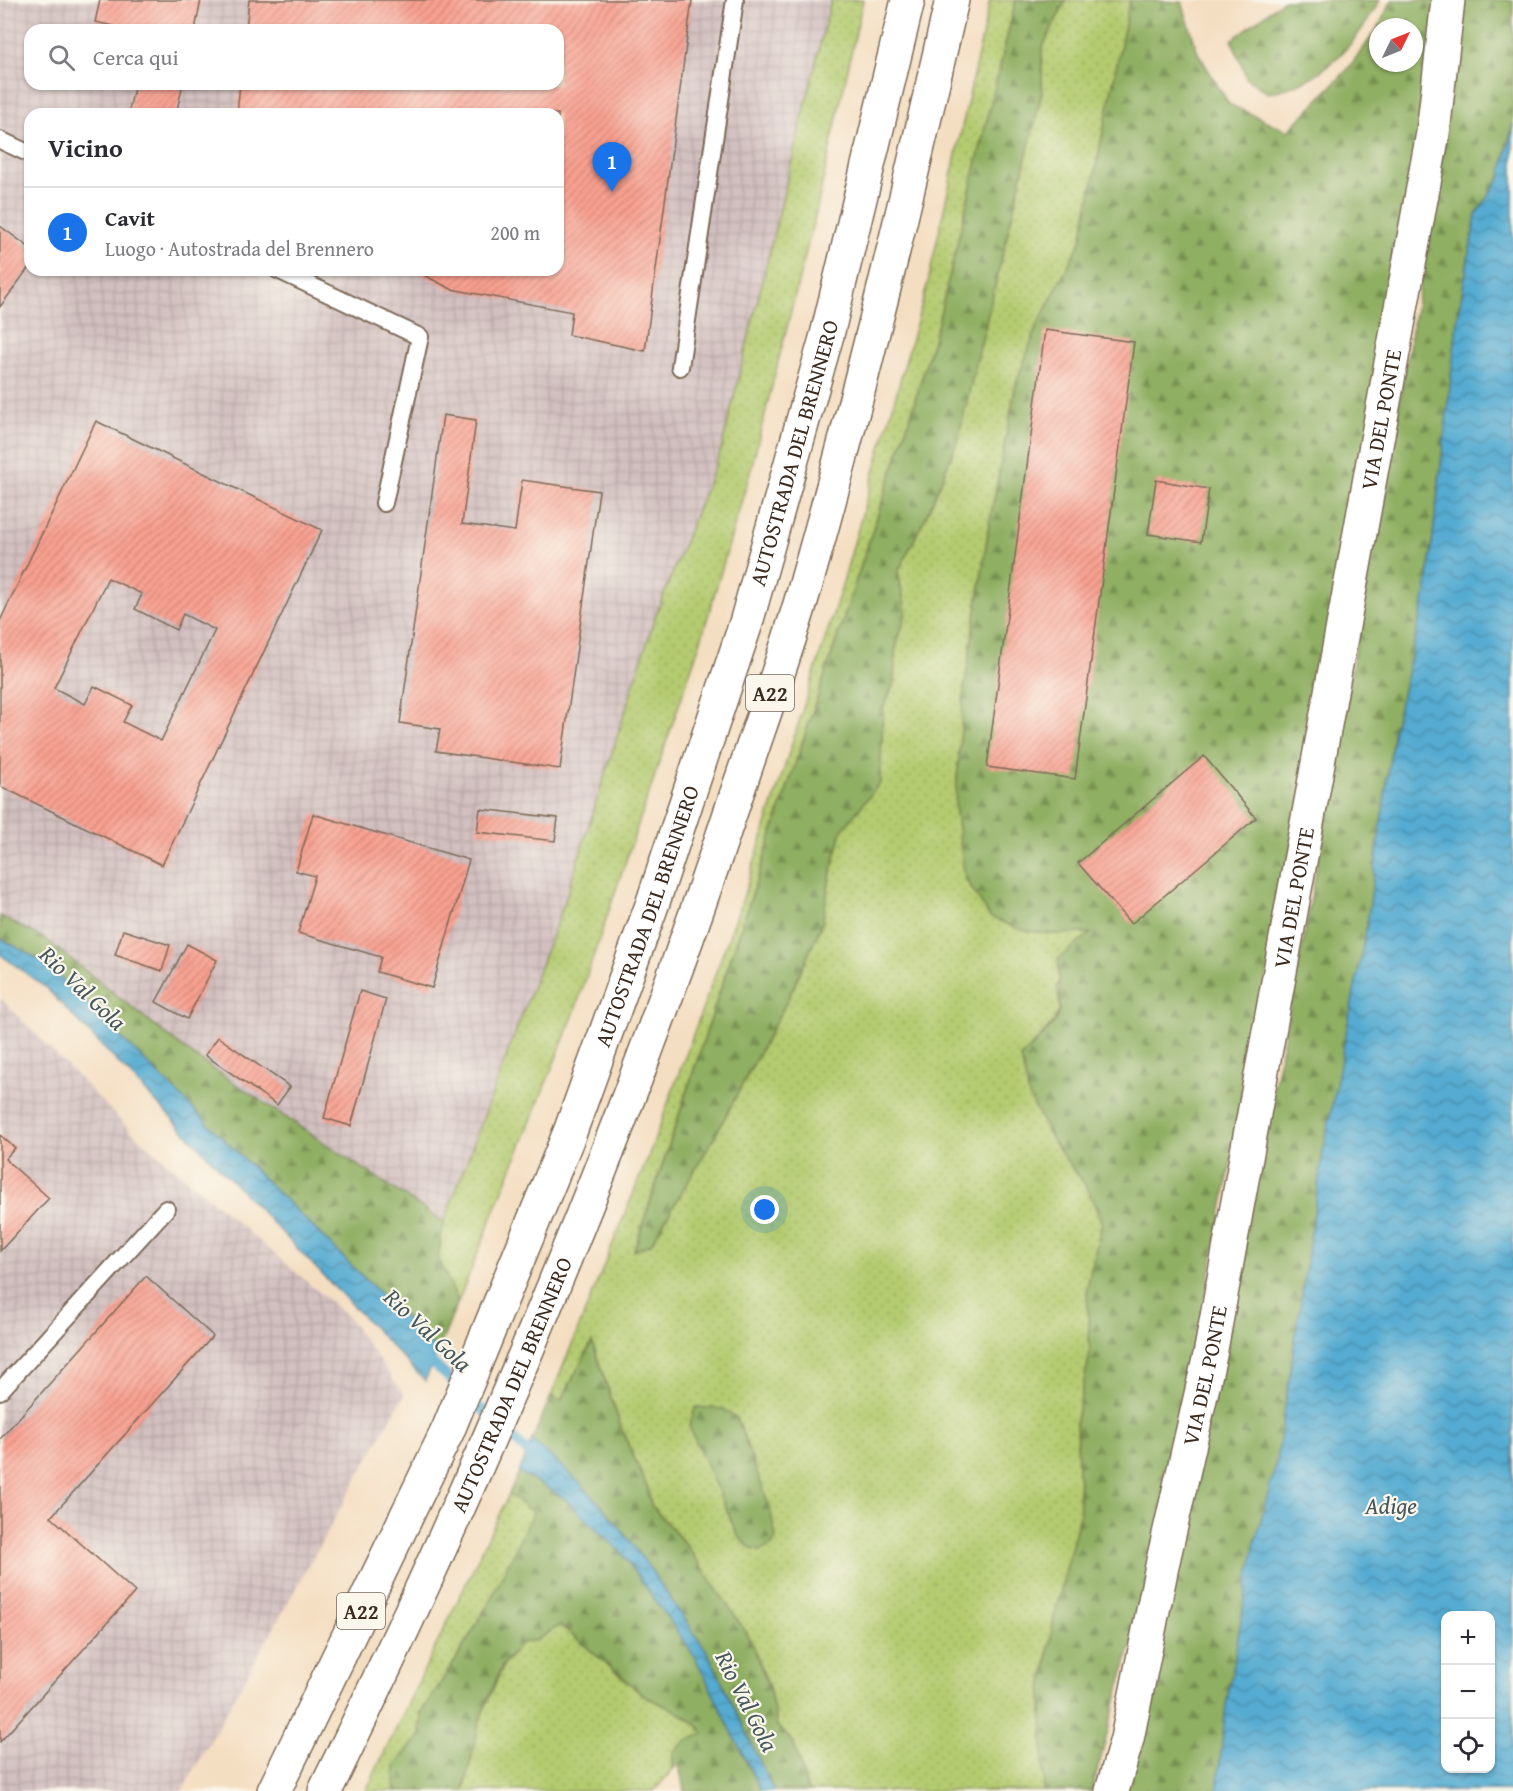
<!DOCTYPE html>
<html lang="it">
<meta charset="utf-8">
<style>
:root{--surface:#fff;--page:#f2f2f3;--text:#2b2b33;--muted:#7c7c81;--line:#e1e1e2;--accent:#1a73e8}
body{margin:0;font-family:"Gentium Book Plus",serif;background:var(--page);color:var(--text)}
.controls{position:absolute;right:18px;bottom:18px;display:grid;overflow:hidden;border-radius:12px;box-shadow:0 2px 4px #0004}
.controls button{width:54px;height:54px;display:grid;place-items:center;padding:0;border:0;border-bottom:2px solid var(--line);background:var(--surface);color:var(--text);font:30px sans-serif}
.compass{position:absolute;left:1369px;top:18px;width:54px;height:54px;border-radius:50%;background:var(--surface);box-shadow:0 2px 4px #0004;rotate:47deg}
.you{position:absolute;left:765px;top:1210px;width:21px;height:21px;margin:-15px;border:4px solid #fff;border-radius:50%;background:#1a73e8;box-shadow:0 0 0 9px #1a73e833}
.badge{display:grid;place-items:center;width:39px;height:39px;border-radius:50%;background:var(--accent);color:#fff;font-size:20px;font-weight:700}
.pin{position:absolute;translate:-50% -50px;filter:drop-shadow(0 2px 3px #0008)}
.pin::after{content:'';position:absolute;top:32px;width:21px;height:18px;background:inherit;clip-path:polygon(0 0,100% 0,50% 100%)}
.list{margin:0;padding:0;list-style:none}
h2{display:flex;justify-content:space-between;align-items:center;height:78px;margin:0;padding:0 24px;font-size:26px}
h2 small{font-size:20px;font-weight:400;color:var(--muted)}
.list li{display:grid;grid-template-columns:39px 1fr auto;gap:18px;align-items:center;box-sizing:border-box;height:90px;padding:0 24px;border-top:2px solid var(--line)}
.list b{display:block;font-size:22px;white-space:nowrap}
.list p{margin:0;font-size:20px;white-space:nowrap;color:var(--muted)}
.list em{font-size:20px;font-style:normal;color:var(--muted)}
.icon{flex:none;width:33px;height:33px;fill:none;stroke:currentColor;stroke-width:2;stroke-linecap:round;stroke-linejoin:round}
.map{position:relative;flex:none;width:1513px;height:1791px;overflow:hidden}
.search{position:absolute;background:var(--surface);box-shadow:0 2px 4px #0004;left:24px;top:24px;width:540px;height:66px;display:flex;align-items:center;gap:15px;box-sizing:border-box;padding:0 21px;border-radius:18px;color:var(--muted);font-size:22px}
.panel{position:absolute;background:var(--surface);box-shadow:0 2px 4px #0004;left:24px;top:108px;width:540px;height:168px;border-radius:18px}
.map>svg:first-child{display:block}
.industrial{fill:url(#industrial-grid);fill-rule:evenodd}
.grass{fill:url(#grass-dots);stroke:#787a47;stroke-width:1.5;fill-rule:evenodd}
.forest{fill:url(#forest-firs);stroke:#656c40;stroke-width:1.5}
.water{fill:url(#water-waves);stroke:#486a78;stroke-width:1.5;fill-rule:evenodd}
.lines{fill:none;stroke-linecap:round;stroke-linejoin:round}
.stream{stroke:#54abd1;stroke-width:10}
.building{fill:url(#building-hatch);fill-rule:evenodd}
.service-casing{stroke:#7c6957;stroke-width:20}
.minor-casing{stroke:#7c6957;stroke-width:36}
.motorway-casing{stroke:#7c6957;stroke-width:36}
.service{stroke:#fff;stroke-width:16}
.minor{stroke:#fff;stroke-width:33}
.motorway{stroke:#fff;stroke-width:33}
.labels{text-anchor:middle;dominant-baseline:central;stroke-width:4.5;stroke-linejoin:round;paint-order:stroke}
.shield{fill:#fbf7ec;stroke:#75685c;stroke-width:1.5}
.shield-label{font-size:21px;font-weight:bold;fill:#3b2a1e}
.street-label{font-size:22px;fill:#3b2a1e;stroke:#fbf7ec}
.water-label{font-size:24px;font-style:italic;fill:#44575d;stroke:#fbf7ec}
</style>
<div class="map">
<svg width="1513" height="1791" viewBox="0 0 1513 1791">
<defs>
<pattern id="industrial-grid" width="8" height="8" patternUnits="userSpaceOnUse" patternTransform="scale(1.5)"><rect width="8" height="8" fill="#d2bfbf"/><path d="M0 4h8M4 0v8" fill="none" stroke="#b5a4a4"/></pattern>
<pattern id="grass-dots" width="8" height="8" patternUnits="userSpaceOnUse" patternTransform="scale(1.5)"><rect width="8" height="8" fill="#b4cb70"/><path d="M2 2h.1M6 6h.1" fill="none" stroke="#9cae61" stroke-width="1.8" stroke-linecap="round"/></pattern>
<pattern id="forest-firs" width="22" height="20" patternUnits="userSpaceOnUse" patternTransform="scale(1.5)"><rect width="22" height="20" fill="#8faf62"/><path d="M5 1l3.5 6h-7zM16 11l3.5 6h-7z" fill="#768f50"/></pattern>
<pattern id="water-waves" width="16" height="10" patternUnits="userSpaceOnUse" patternTransform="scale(1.5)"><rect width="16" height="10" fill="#54abd1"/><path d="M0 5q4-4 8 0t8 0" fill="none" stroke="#478ba9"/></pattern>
<pattern id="building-hatch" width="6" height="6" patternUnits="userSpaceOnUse" patternTransform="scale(1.5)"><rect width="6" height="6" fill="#f9a191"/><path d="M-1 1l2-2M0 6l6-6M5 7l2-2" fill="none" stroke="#cb8376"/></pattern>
</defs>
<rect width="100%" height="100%" fill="#fbf7ec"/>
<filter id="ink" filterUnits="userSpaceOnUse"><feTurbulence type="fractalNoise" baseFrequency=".0167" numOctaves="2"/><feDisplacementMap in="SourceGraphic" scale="12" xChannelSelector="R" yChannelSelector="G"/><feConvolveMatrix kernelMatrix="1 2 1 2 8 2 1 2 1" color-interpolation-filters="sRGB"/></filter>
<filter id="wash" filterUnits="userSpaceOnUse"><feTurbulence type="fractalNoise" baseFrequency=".008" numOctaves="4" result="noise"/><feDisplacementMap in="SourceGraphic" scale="24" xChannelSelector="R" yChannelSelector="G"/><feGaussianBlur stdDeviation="1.35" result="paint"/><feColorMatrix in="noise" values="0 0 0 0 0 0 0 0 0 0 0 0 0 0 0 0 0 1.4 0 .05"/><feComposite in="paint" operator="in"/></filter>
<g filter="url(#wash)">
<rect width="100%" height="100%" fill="#f4dec1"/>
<path class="industrial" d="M0,0h831l-110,450 -66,167 -90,284 -121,321 -249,-165 -150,-118 -45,-23zM30,30h528v54h-528zM30,114h528v156h-528z
M0,998l134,136 213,182 57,79 -222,396h-182z"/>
<path class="grass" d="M831,0h32l-46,208 -66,261 -50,171 -128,376 -115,286 -20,-45 6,-35 121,-321 90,-284 66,-167z
M990,0h26l-78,323 -28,95 -276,832 17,-6 63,-106 76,-143 32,-71 8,-47 12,-47 38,-47 3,-75 11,-25 1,-31 11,-40 -8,-40 32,-64 27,-66 85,-350v-44l24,-48h64l-49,241 -44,85 -21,59 -27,141 -25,165 -9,115 10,72 25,39 60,17 42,-2 -35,54 3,23 -9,16 -30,32 8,39 25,47 33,44 15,36 -15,65 3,66 -14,66 4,93 -26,105 -12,72 2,101h-236l-15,-49 -16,-16 -8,-39 -21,-52 -61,-89 -36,-41 -3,-16 -26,-59 -30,-88 -31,59 -10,-5 101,-249 90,-246 99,-312 87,-307zM747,1451l13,29 -22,56 -23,-54z
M509,1494l25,18 -46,93 -36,61 -31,47 -1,23 -25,29v26h-29z
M560,1625l87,73c21,8 44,19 58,35l-19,8 -13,11v17l-19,22h-190l16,-72 23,-53 18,-23 16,-3z"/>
<path class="forest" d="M1016,0h50l-24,48v44l-85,350 -27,66 -32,64 8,40 -11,40 -1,31 -11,26 -3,74 -38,47 -12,47 -8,47 -32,71 -76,143 -63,106 -17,7 276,-833 28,-95z
M1130,0l52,2 16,51 31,51 59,27 59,-61 31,-42v35h36v-36h-36l14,-27h51l-14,132 -271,1411 -66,248h-48l-2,-101 12,-72 26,-105 -4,-93 14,-66 -3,-66 15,-65 -15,-36 -33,-44 -25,-47 -8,-39c12,-13 34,-29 39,-47 1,-4 -2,-42 -2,-51l33,-26 -41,1 -29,-4 -31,-13 -25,-39 -10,-72 9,-115 25,-165 27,-142 21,-58 44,-85z
M1284,0h96c-24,45 -60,84 -112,93l-21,-14 -15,-39z
M1465,0h48v124l-12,52 -25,39 -18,101 -31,272 -33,141 -27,196 -90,535c-29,109 -48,219 -60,331h-96l99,-435 85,-424 131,-737z
M0,916l45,23 150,118 249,165 -6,35 20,45 -20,49 -379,-375 -21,-17 -38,-21z
M592,1342l30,88 26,59 3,16 36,41 61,89 21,52 8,39 16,16 15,49h-34l-66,-138 -62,-90 -32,-43 -34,-37 -48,-43 19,-44 10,5z
M696,1407l27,2 14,9 33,90 6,30 -4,7 -11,6 -10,-2 -13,-13 -49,-110z
M519,1472l44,25 58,55 74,105 66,134h-77l-5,-27 -6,5v-17l13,-11 18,-8c-13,-17 -37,-27 -56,-35l-88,-73 -23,15 -16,3 -19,23 -22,53 -16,72h-69v-26l25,-29 1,-23 31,-47 36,-61 45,-92 -24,-19z"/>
<path class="water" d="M1513,124v1667h-296l9,-86 29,-163 22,-82 46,-308 44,-227 27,-196 33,-141 31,-272 18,-101 25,-39zM1446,1616h44v152h-44z
M0,938l38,21 21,17 379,375 -13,30 -379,-393 -46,-34z
M532,1440l48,43 34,37 32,43 62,90 66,138h-13l-66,-134 -74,-105 -58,-55 -44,-25z"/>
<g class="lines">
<path class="stream" d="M422,1353l116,109"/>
</g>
<g id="blocks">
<path class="building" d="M100,0h101l-6,30h-64l-36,-8z
M249,0h443l-47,351 -76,-16 3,-23 -121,-23 -37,-19h144v-156h-321l3,-30h318v-54h-312z
M135,84h48l-7,30h-48z
M0,226l30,22v18l-30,41z
M1045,330l89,12 -59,437 -88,-12z
M443,415l33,5 -14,104 53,7 7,-51 77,11 -39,278 -124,-18 4,-22 -40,-6z
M96,421l226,109 -160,335 -162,-79v-165zM108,578l34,16 -7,15 41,21 7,-16 32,16 -54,111 -38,-19 9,-17 -38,-19 -9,18 -31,-16z
M1156,480l53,9 -8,53 -53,-8z
M1204,756l52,62 -125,106 -53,-61z
M480,809l78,9 -3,23 -78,-9z
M313,814l156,46 -37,128 -55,-16 4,-15 -83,-24 17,-57 -19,-5z
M123,930l47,15 -8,26 -47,-16z
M187,944l30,16 -30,59 -31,-17z
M360,991l26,8 -35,127 -27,-8z
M218,1037l72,50 -13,18 -72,-50z
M0,1135l15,13 -10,11 44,39 -49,53z
M146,1276l67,60 -162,181 84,75 -135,150v-303z"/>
</g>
</g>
<g filter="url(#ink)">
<use href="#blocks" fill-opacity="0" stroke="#7c6957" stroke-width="1.5"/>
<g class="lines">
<defs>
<path id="service" d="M0,140l30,14
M278,270l142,67 -36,166
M680,367l55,-367
M0,1391l166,-182"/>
<g id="minor">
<path id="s1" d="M1112,1791l15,-52 36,-178 47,-206 223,-1222 15,-133"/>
</g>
<g id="motorway">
<path id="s2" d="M274,1791l174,-361 122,-298 82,-227 94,-282 81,-288 81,-335"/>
<path id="s3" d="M325,1791c158,-320 296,-650 409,-989 24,-72 51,-144 72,-218 55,-193 101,-388 146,-584"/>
</g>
</defs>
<use href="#service" class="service-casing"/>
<use href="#minor" class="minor-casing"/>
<use href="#motorway" class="motorway-casing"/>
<use href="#service" class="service"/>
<use href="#minor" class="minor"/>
<use href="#motorway" class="motorway"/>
</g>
</g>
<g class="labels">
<g class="shield">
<rect x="746" y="675" width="48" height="36" rx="4.5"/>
<rect x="337" y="1593" width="48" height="36" rx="4.5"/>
</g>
<g class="shield-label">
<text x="770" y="693">A22</text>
<text x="361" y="1611">A22</text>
</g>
<g class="street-label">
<text stroke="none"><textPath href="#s1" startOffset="1398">VIA DEL PONTE</textPath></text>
<text stroke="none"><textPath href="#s2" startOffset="1438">AUTOSTRADA DEL BRENNERO</textPath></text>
<text stroke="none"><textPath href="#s1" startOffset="912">VIA DEL PONTE</textPath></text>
<text stroke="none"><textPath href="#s2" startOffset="952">AUTOSTRADA DEL BRENNERO</textPath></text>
<text stroke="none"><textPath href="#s1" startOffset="426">VIA DEL PONTE</textPath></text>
<text stroke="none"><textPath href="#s3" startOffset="447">AUTOSTRADA DEL BRENNERO</textPath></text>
</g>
<g class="water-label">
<text transform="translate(83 988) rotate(44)">Rio Val Gola</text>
<text transform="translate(428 1330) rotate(43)">Rio Val Gola</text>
<text x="1391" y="1505">Adige</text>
<text transform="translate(747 1701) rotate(63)">Rio Val Gola</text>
</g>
</g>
</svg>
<div class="controls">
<button>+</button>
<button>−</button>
<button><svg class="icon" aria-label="locate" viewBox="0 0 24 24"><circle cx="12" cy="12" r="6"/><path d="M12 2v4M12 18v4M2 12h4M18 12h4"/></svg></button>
</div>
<svg class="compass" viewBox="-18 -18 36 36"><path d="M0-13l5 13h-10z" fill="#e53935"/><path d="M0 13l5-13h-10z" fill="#7c7c81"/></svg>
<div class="you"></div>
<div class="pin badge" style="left:612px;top:192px">1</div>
<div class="search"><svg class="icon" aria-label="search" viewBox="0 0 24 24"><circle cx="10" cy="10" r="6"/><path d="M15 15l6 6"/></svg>Cerca qui</div>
<section class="panel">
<h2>Vicino<small></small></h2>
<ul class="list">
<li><span class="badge">1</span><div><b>Cavit</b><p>Luogo · Autostrada del Brennero</p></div><em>200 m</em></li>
</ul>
</section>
</div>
